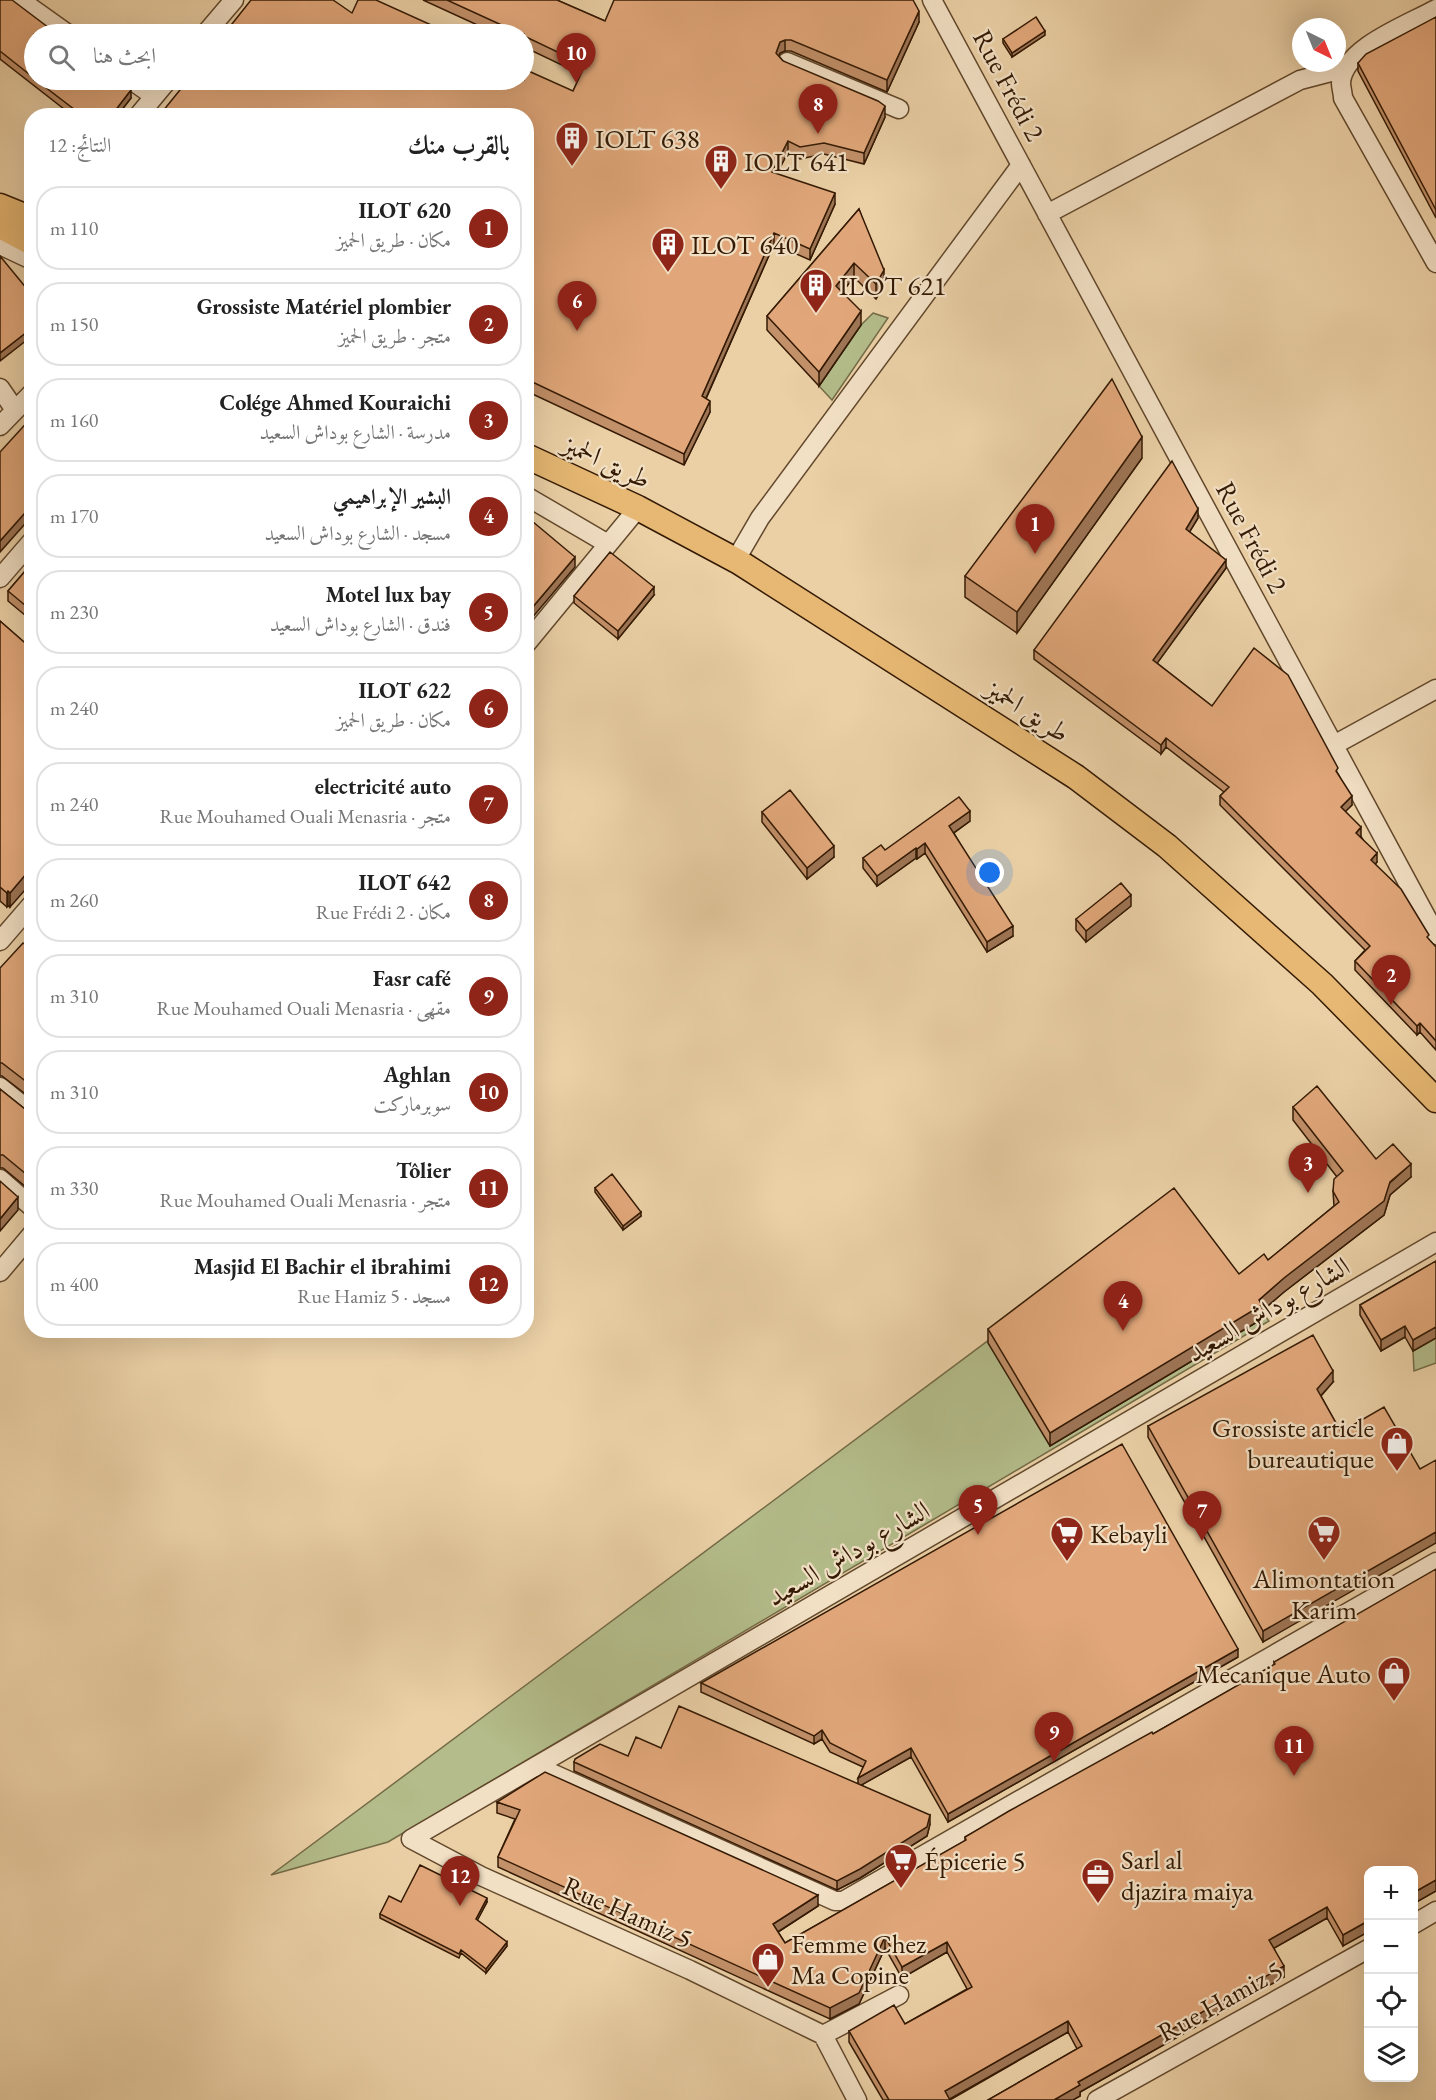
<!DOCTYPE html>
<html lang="ar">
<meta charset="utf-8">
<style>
:root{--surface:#fff;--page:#f6f6f6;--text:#222;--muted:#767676;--line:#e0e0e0;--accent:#8f2418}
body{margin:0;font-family:"EB Garamond",Amiri,serif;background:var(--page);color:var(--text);direction:rtl}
.controls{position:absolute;right:18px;bottom:18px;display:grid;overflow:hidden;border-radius:12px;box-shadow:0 6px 24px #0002}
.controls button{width:54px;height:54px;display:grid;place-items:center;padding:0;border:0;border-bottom:2px solid var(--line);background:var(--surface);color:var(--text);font:30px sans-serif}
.compass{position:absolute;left:1292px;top:18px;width:54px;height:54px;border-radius:50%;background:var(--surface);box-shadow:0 6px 24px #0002;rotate:137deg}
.you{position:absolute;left:990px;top:873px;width:21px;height:21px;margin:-15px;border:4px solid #fff;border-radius:50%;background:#1a73e8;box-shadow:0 0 0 9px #1a73e833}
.badge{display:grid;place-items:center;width:39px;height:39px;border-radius:50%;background:var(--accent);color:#fff;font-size:20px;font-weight:700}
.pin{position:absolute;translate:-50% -50px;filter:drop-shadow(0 2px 3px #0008)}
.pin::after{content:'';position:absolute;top:32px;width:21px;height:18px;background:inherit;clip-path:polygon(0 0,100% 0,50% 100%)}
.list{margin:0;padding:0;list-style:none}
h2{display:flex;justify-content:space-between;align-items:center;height:78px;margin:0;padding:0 24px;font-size:26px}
h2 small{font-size:20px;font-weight:400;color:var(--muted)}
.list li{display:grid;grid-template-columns:39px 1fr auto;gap:18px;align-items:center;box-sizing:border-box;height:84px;margin:0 12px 12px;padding:0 12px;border:2px solid var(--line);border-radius:24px}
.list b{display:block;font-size:22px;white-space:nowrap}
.list p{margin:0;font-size:20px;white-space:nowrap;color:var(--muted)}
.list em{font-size:20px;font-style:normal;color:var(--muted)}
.icon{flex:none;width:33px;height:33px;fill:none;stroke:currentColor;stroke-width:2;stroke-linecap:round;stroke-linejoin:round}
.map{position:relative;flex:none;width:1436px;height:2100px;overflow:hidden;direction:ltr}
.search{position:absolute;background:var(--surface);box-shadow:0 6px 24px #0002;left:24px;top:24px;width:510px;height:66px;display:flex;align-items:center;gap:15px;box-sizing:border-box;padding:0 21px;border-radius:33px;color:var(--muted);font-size:22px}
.panel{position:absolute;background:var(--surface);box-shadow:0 6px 24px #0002;left:24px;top:108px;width:510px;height:1230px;border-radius:24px;direction:rtl}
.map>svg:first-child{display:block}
.green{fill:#b3bc8a;stroke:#746b47;stroke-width:1.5}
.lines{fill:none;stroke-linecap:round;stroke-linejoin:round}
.minor-casing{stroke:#62482c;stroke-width:21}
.major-casing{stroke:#341a04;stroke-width:27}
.minor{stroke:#f2e0c5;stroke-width:18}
.major{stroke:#e6b873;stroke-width:24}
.wall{fill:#c29069;stroke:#341a04;stroke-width:1.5}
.shaded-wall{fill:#9e7555;stroke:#341a04;stroke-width:1.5}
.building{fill:#e1a77a;stroke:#341a04;stroke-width:1.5}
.labels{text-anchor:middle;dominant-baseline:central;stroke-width:4.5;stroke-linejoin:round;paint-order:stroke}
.street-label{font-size:27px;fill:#341a04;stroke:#f2e0c5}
.poi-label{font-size:27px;fill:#341a04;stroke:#f2e0c5;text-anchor:start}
</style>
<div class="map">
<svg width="1436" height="2100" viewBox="0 0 1436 2100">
<rect width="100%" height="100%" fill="#ebd0a6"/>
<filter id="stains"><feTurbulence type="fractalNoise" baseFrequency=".00333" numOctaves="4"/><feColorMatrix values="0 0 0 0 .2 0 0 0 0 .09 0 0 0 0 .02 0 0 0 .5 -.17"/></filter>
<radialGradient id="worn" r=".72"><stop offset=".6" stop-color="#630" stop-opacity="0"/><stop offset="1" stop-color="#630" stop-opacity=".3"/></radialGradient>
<path class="green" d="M873,313l15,5 -56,82 -13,-14 42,-61z
M1174,1202l95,119 -881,521 -117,33z
M1436,1338v25l-22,8 -1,-20z"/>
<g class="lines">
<defs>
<path id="minor" d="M20,0l48,34
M932,0l504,935
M1436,9c-27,15 -93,39 -95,74 0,5 2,10 2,15l93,165
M205,34l29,-34
M787,62l112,47
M131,80l23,16
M138,116l30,-36
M1047,214l253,-134 46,-12
M0,245l32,15
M0,388l15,22
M0,426l32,-33
M526,496l82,48
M742,549l18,-31 261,-353
M0,578l32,-37
M526,644l112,-136
M1334,745l102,-56
M0,941l32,-37
M0,1087l32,26
M0,1179l32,28
M0,1272l32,-38
M536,1766l299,135h8l593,-339
M411,1839l1025,-597
M411,1839l70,37 209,94 133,65 76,-40
M1414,1924l22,-13
M823,2035l34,65
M1097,2100l271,-151"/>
<path id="major" d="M0,206l32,13
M0,226l30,16
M526,456l112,52 101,54 337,215 91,69 155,138 114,116"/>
</defs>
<use href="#minor" class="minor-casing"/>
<use href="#major" class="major-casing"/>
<use href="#minor" class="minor"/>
<use href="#major" class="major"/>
</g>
<path class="wall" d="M0,0l34,34v46h83l14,18 -14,18h-44l-73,-57z
M423,0h134l48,21 314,1 -32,70 -96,-41h-6l-5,2 -1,3 4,5 102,56 -21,47 -40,-10 -24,5 -12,-7 -11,22 58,30 -25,56 -36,-16 -68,155 4,13 -26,53 -158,-74v-275l-363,-5 410,-20 8,-17 -57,-27v-13h-27z
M1436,17v201l-78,-147v-8z
M1045,35l-33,22 -9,-14v-4z
M859,209l25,75 -8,15 -22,-22 -12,15 19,33 -42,61 -52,-56v-14z
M1142,458l-125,175 -52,-36v-21z
M1198,518l-9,14 37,36 -69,95 55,43 126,68 14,31 -7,6 32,51 -2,2 54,76 7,7v103l-16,-18 -3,3 -62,-65v-9l10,-11 -145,-145v-9l4,-4 -58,-45 -5,7 -127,-95v-9z
M32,563v58l-24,-20v-10z
M654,595l-36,44 -44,-36v-7z
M0,621l32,28 -22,258 -2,-1 -1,1 -7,-6z
M762,812l72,45 -27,22 -45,-57z
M970,821l-16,12 59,103 -26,16 -62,-99 -8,6 -1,-1 -39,28 -14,-18v-10z
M1131,906l-45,36 -10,-12v-11z
M32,950v149l-30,-23h-2v-108z
M0,1089l25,20 7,1v82l-29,-24h-3z
M1293,1107l83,52 35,18 -21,18 -6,20 -100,77 -22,19v8l-212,127 -62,-103v-14l251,-55 29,-14 66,-54 -1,-15 4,-14 -44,-57z
M595,1188l46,28 -18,14 -28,-38z
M1436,1261v77l-23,13 -8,-14 -24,14 -21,-36v-10z
M1333,1382l-12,14 20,36 79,37 -157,173 -115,-205v-11z
M1238,1657l-290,165 -37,-65 -50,28 69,39 -3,12 -67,42 -23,12 -263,-119v-9l54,-6 33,-8 197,36 5,-17 -33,-15 -8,-13 -8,5 -113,-52v-9z
M1274,1662l162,229 -23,13v-34l-70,76 -16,-28 -53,30 10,29 -204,115v4l-7,4h-85l89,-51 -9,-17 -118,68h-67l-34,-58v-11l56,-7 62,-35 -20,-37 -45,26 -17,-30 -26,56 -29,15 -332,-152v-10l17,-38 -18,-6v-11l321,104 -40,26 7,11 180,-102v-4l188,-103 121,-69z
M401,1902h86l-10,18 30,26 -21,27 -25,-20 -2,5 -79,-40v-4z"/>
<path class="shaded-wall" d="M919,11v11l-32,70v-12z
M1045,31v4l-33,22v-4z
M785,40v11l-5,2 -4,11v-11l4,-11z
M131,90v8l-14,18h-6z
M885,106v11l-21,47v-11z
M788,141v11l-16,31v-11z
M835,193v11l-25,56v-11z
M774,233v11l-72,163v-11z
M854,263v14l-18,23v-14z
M884,270v14l-8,15v-15z
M861,311v14l-42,61v-14z
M32,328v8l-32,25v-8z
M710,401v11l-26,53v-11z
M1142,437v21l-125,175v-21z
M32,505v11l-32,36v-11z
M1198,509v9l-12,20v-9z
M575,557v10l-49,58v-10z
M1226,560v8l-73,101v-9z
M654,587v8l-36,44v-8z
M1166,738v9l-5,7v-9z
M1352,796v9l-11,11v-9z
M970,811v10l-21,15v-10z
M1361,827v9l-5,6v-9z
M925,843v10l-8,6v-10z
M834,846v11l-27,22v-11z
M916,848v10l-39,28v-10z
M1377,853v9l-6,7v-9z
M32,867v15l-22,25v-14z
M8,891v15l-1,1v-14z
M1131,895v11l-45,36v-11z
M1013,926v10l-26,16v-10z
M1420,1023v9l-3,3v-9z
M1411,1164v13l-21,18 -6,20 -100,77 -22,19v8l-212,127v-13l209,-133z
M18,1197v13l-18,21v-12z
M641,1212v4l-18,14v-4z
M1405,1326v11l-24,14v-11z
M1436,1327v11l-23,13v-11z
M1333,1371v11l-16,18v-11z
M1436,1532v11l-173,99v-11z
M1238,1649v8l-290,165v-8z
M822,1730v9l-8,5v-8z
M911,1748v9l-53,30v-9z
M930,1815v9l-3,12 -67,42 -23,12v-9z
M1436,1880v11l-23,13v-11z
M818,1895v11l-45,29v-11z
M487,1898v4l-11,21v-4z
M1327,1907v11l-58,33v-11z
M1368,1921v11l-25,14v-11z
M885,1937v11l-26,56 -29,15v-11z
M507,1942v4l-21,27v-4z
M947,1942v10l-45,26v-11z
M1284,1966v11l-204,115v4l-7,4h-18l23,-18z
M1068,2021v11l-120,68 -3,-9z"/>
<path class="building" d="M0,0h12l45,34h-23v44l-34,-27z
M251,0h82l19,13 6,-13h18l73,33 -1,1h-224z
M447,0h110l48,21 9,-21h299l6,11 -32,69 -96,-40h-6l-5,2 -4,11 7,8 95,40 7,5 -21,47 -40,-10 -24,4 -12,-6 -16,31 63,21 -25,56 -36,-16 -72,163 8,5 -26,53 -158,-75v-263h-371l4,-6 4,1 25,-31h336v-11l49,22 12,-26 -61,-29v-2h-3z
M1036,17l9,14 -33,22 -9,-14z
M1436,17v193l-78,-147 8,-9z
M36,80h81l14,10 -20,26h-28z
M859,209l25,61 -8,14 -22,-21 -18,23 25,25 -42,61 -52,-56z
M0,256l32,39v33l-32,25z
M1112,379l30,58 -125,175 -52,-36z
M32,417v88l-32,36v-89z
M1172,461l26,48 -12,20 40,31 -73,100 59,46 42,-58 34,27 50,93 -2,3 16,25 -11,11 20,20 -5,6 21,20 -6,7 30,29 28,46 -2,2 9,10v94l-16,-18 -3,3 -62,-65 15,-15 -150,-150 9,-9 -63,-49 -5,7 -127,-95z
M526,516l49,41 -49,58z
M610,552l44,35 -36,44 -44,-35z
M32,563v48l-24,-20z
M0,621l32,28v218l-22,26 -2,-2 -1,2 -7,-6z
M790,790l44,56 -27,22 -45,-56z
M959,797l11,14 -21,15 64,100 -26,16 -62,-99 -8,6 -1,-1 -39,28 -14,-18 18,-13 4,5z
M1121,883l10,12 -45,36 -10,-12z
M23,943l9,7v136l-30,-23h-2v-95z
M1317,1086l59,73 17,-15 18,20 -21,18 -6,19 -100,77 -25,22 3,5 -212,128 -62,-104 186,-141 65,86 25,-20 4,6 71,-58 -6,-11 1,-12 9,-8 -50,-64z
M0,1089l25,20 7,1v69l-29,-24h-3z
M612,1174l29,38 -18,14 -28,-38z
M0,1181l18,16 -18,22z
M1436,1261v66l-23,13 -8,-14 -24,14 -21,-35z
M1313,1335l20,36 -16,18 24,43 43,-25 36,62 16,-9v72l-173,99 -115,-205z
M1122,1444l116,205 -290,165 -37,-66 -53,30 8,-17 -36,-18 -8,-13 -8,6 -113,-53z
M1436,1569v311l-23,13v-23h-45v51l-25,14 -16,-28 -58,33 15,26 -206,116 2,3 -26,15h-66l94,-54 -14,-25 -123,70 5,9h-61l-40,-69 45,-26 11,19 67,-37 -25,-45 -45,25 -17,-30 -26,56 -29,15 -332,-151 22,-47 -23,-8 48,-30 273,123 -45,29 12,19 181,-103 -1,-3 44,-26 143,-79 1,2 122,-70 -1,-2z
M679,1706l251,109 -3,12 -67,42 -23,12 -263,-119 1,-3 25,-15 28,12 8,-19 25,11z
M420,1865l67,33 -11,21 31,23 -21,27 -25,-19 -2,4 -79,-40 9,-18 12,6z"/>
<defs>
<symbol id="building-pin" viewBox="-11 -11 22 30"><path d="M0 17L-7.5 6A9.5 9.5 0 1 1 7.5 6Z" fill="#8f2418" stroke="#f2e0c5"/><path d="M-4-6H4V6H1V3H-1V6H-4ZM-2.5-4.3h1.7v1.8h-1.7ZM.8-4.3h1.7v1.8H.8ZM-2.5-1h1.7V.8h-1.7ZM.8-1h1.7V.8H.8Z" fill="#fff"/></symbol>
<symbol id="shop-pin" viewBox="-11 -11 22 30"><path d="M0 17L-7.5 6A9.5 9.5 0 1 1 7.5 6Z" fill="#8f2418" stroke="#f2e0c5"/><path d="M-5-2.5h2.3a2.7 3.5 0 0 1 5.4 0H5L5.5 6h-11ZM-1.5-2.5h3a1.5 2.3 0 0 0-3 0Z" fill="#fff"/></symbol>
<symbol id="supermarket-pin" viewBox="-11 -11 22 30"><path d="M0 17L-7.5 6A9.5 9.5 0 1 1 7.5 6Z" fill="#8f2418" stroke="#f2e0c5"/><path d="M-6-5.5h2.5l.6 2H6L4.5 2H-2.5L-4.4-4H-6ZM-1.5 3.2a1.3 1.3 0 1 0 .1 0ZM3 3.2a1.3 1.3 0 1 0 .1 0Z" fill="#fff"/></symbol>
<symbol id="office-pin" viewBox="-11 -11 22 30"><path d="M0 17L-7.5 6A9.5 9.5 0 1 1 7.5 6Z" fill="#8f2418" stroke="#f2e0c5"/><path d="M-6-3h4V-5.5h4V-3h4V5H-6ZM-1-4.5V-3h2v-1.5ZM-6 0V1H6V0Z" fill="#fff"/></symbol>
</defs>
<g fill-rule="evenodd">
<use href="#building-pin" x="553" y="119" width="38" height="52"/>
<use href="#building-pin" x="702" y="142" width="38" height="52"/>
<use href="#building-pin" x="649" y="225" width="38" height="52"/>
<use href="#building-pin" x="797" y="266" width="38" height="52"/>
<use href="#shop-pin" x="1378" y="1424" width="38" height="52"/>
<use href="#supermarket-pin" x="1305" y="1513" width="38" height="52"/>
<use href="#supermarket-pin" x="1048" y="1514" width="38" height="52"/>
<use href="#shop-pin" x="1375" y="1654" width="38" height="52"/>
<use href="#supermarket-pin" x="882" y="1841" width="38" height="52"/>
<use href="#office-pin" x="1079" y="1856" width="38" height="52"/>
<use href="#shop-pin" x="749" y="1940" width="38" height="52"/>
</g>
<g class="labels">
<g class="street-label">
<text transform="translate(1009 85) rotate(62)">Rue Frédi 2</text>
<text transform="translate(607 461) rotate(25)">طريق الحميز</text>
<text transform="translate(1252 537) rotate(62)">Rue Frédi 2</text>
<text transform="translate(1028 710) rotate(33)">طريق الحميز</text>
<text transform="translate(1268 1309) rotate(-30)">الشارع بوداش السعيد</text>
<text transform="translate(848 1553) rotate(-30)">الشارع بوداش السعيد</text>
<text transform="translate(628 1912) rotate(24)">Rue Hamiz 5</text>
<text transform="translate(1220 2001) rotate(-29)">Rue Hamiz 5</text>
</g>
<g class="poi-label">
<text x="595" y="138">IOLT 638</text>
<text x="744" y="161">IOLT 641</text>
<text x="691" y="244">ILOT 640</text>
<text x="839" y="285">ILOT 621</text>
<text x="1374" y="1427" text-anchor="end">Grossiste article<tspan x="1374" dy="31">bureautique</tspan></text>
<text x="1090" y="1533">Kebayli</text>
<text x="1324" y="1578" text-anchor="middle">Alimontation<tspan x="1324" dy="31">Karim</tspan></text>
<text x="1371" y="1673" text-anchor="end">Mecanique Auto</text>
<text x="1121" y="1859">Sarl al<tspan x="1121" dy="31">djazira maiya</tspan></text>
<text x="924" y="1860">Épicerie 5</text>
<text x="791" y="1943">Femme Chez<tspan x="791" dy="31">Ma Copine</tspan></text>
</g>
</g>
<rect width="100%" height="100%" filter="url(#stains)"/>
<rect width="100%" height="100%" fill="url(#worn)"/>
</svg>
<div class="controls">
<button>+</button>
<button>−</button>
<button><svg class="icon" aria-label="locate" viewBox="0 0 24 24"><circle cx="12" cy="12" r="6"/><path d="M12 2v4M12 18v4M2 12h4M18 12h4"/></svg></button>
<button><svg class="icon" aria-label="layers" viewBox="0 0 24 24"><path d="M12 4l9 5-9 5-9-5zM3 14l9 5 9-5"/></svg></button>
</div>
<svg class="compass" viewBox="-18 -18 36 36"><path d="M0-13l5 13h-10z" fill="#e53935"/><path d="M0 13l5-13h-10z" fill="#767676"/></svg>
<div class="you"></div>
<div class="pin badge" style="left:1035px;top:554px">1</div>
<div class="pin badge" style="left:1391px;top:1005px">2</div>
<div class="pin badge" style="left:1308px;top:1193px">3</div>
<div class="pin badge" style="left:1123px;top:1331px">4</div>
<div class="pin badge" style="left:978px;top:1535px">5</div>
<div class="pin badge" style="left:577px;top:331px">6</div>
<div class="pin badge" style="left:1202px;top:1541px">7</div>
<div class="pin badge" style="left:818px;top:134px">8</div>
<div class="pin badge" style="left:1054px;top:1762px">9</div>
<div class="pin badge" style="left:576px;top:83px">10</div>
<div class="pin badge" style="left:1294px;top:1776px">11</div>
<div class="pin badge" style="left:460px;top:1906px">12</div>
<div class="search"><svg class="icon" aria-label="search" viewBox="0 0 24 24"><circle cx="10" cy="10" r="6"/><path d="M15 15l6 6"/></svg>ابحث هنا</div>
<section class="panel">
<h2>بالقرب منك<small>النتائج: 12</small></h2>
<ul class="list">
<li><span class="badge">1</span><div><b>ILOT 620</b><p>مكان · طريق الحميز</p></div><em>110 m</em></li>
<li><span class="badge">2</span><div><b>Grossiste Matériel plombier</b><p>متجر · طريق الحميز</p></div><em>150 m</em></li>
<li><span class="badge">3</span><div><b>Colége Ahmed Kouraichi</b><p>مدرسة · الشارع بوداش السعيد</p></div><em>160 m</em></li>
<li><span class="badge">4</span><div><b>البشير الإبراهيمي</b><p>مسجد · الشارع بوداش السعيد</p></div><em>170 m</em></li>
<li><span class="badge">5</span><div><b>Motel lux bay</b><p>فندق · الشارع بوداش السعيد</p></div><em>230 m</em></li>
<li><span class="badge">6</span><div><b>ILOT 622</b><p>مكان · طريق الحميز</p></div><em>240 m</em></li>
<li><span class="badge">7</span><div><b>electricité auto</b><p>متجر · Rue Mouhamed Ouali Menasria</p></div><em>240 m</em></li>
<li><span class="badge">8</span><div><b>ILOT 642</b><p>مكان · Rue Frédi 2</p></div><em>260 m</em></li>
<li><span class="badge">9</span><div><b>Fasr café</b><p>مقهى · Rue Mouhamed Ouali Menasria</p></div><em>310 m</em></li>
<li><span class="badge">10</span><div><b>Aghlan</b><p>سوبرماركت</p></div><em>310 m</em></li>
<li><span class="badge">11</span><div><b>Tôlier</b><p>متجر · Rue Mouhamed Ouali Menasria</p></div><em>330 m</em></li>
<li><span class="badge">12</span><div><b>Masjid El Bachir el ibrahimi</b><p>مسجد · Rue Hamiz 5</p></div><em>400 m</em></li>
</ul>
</section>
</div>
